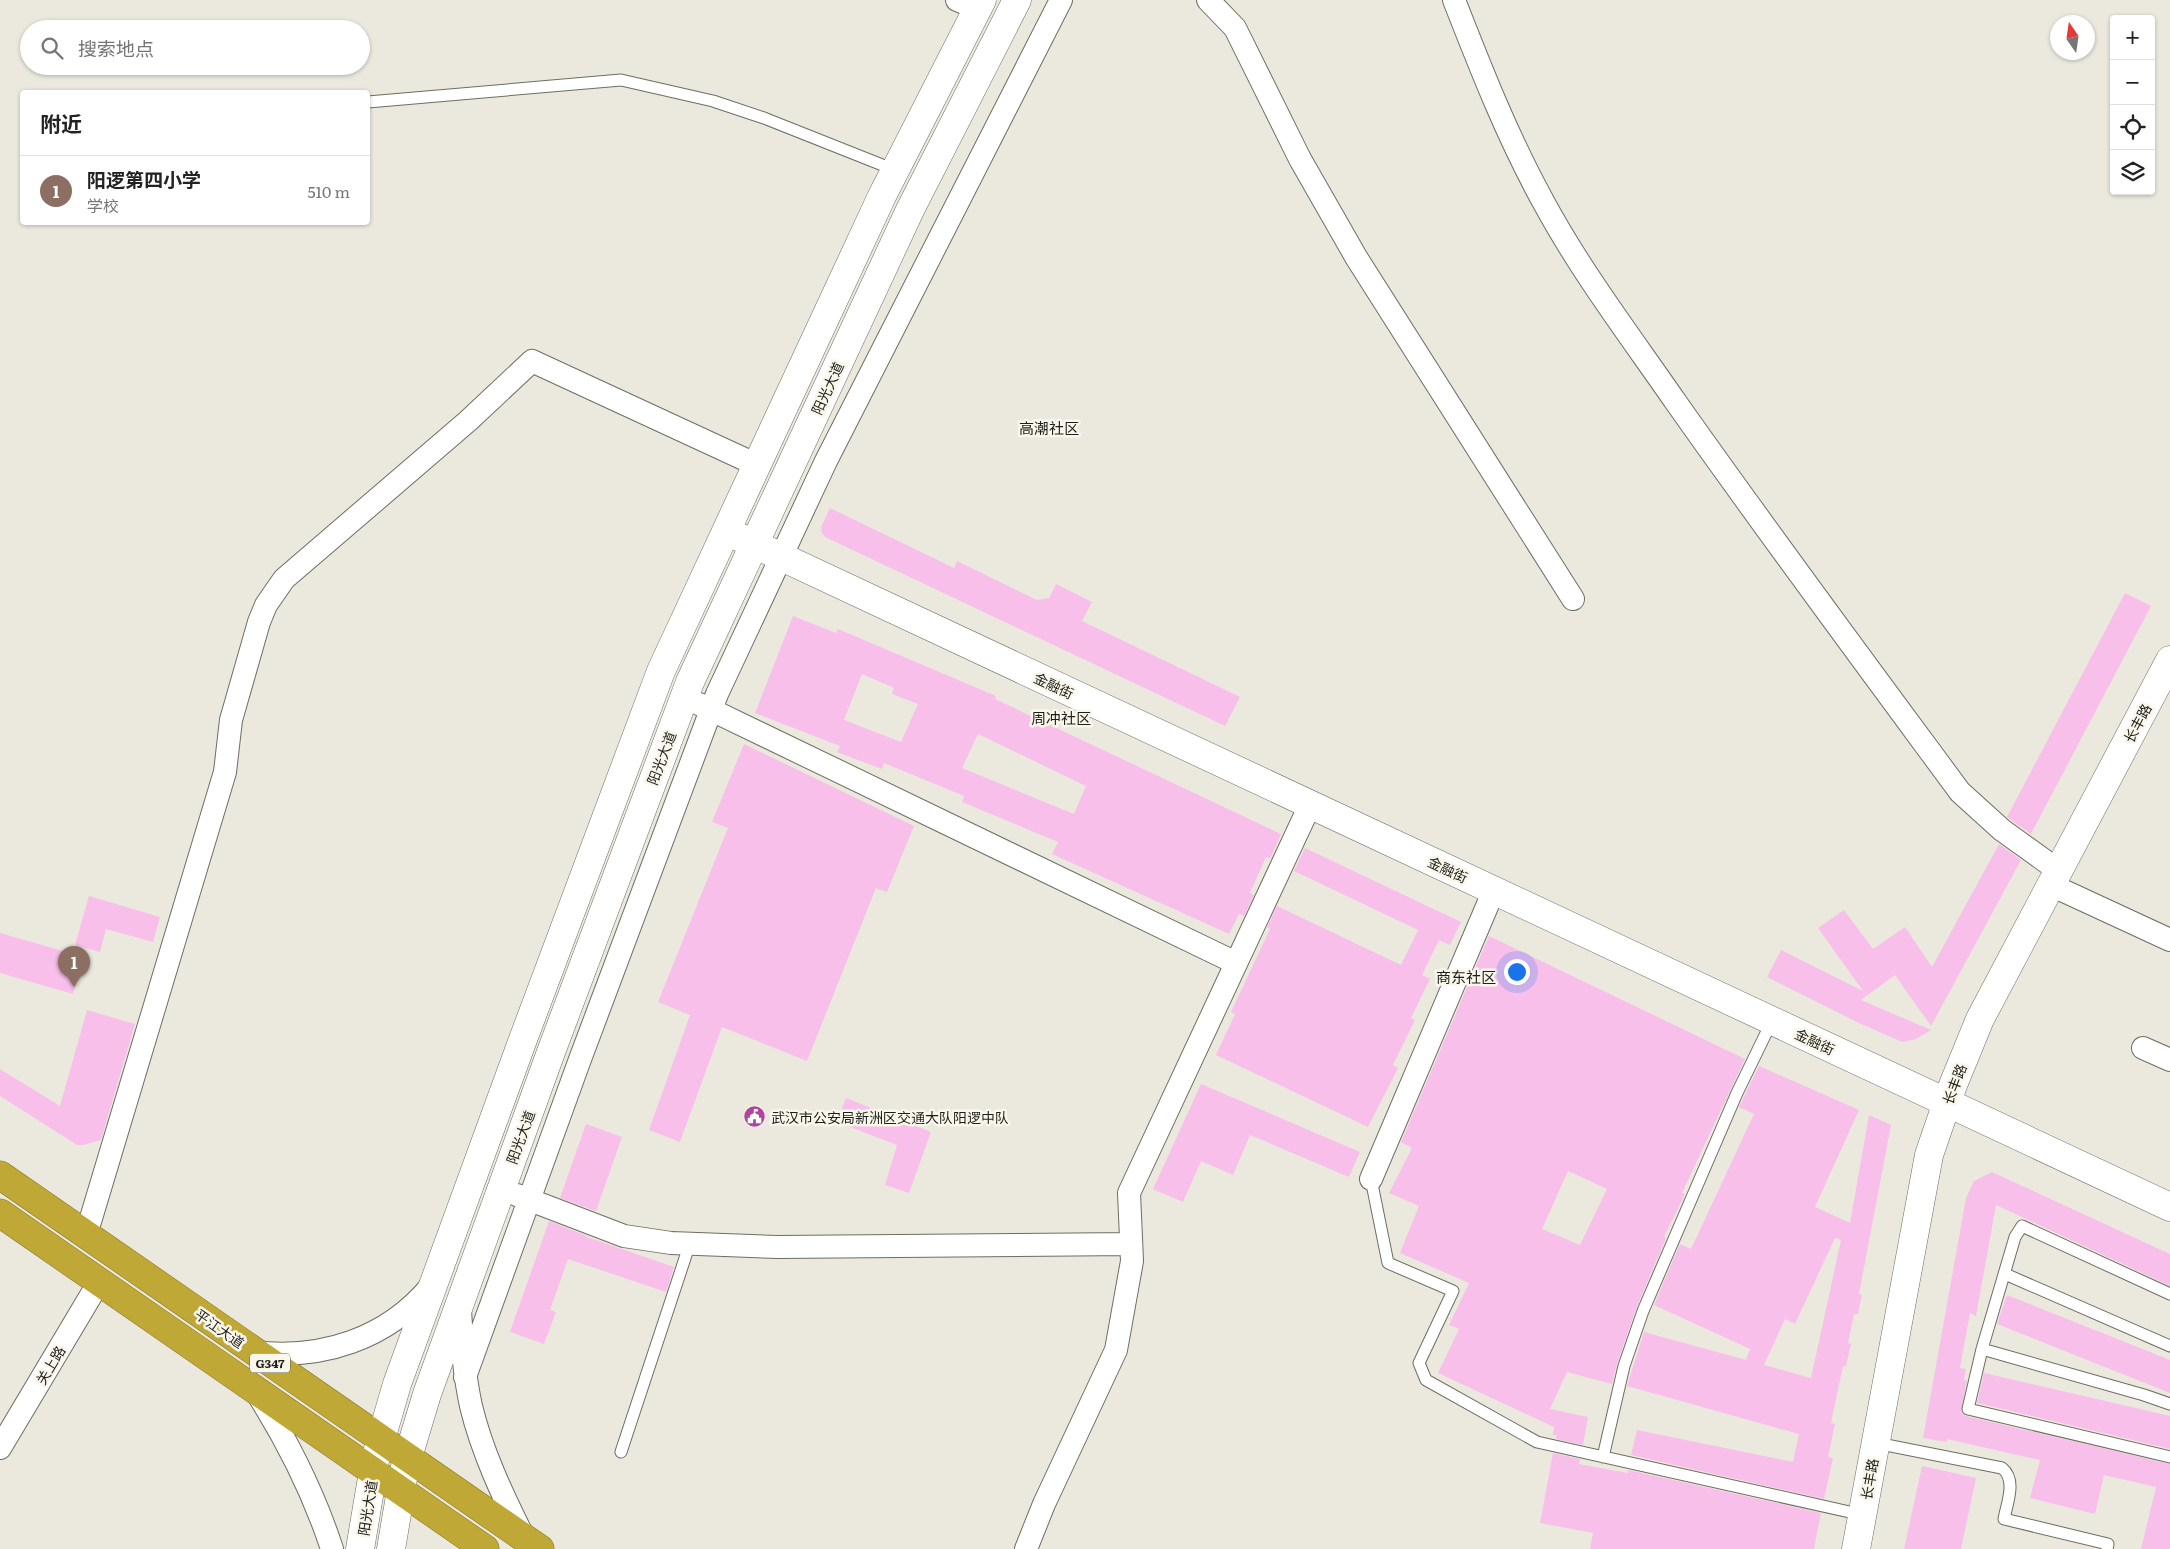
<!DOCTYPE html>
<html lang="zh">
<meta charset="utf-8">
<style>
:root{--surface:#fff;--page:#f2f2f2;--text:#222;--muted:#767676;--line:#e0e0e0;--accent:#0f766e}
body{margin:0;font-family:Literata,"Noto Sans SC",serif;background:var(--page);color:var(--text)}
.controls{position:absolute;right:15px;top:15px;display:grid;overflow:hidden;border-radius:5px;box-shadow:0 1px 4px #0004}
.controls button{width:45px;height:45px;display:grid;place-items:center;padding:0;border:0;border-bottom:1px solid var(--line);background:var(--surface);color:var(--text);font:25px sans-serif}
.compass{position:absolute;left:2050px;top:15px;width:45px;height:45px;border-radius:50%;background:var(--surface);box-shadow:0 1px 4px #0004;rotate:347deg}
.you{position:absolute;left:1516px;top:971px;width:18px;height:18px;margin:-12px;border:4px solid #fff;border-radius:50%;background:#1a73e8;box-shadow:0 0 0 8px #1a73e833}
.badge{display:grid;place-items:center;width:32px;height:32px;border-radius:50%;background:var(--accent);color:#fff;font-size:16px;font-weight:700}
.pin{position:absolute;translate:-50% -41px;filter:drop-shadow(0 1px 2px #0008)}
.pin::after{content:'';position:absolute;top:26px;width:18px;height:15px;background:inherit;clip-path:polygon(0 0,100% 0,50% 100%)}
.list{margin:0;padding:0;list-style:none}
h2{display:flex;justify-content:space-between;align-items:center;height:65px;margin:0;padding:0 20px;font-size:21px}
h2 small{font-size:16px;font-weight:400;color:var(--muted)}
.list li{display:grid;grid-template-columns:32px 1fr auto;gap:15px;align-items:center;box-sizing:border-box;height:70px;padding:0 20px;border-top:1px solid var(--line)}
.list b{display:block;font-size:19px;white-space:nowrap}
.list p{margin:0;font-size:16px;white-space:nowrap;color:var(--muted)}
.list em{font-size:16px;font-style:normal;color:var(--muted)}
.icon{flex:none;width:28px;height:28px;fill:none;stroke:currentColor;stroke-width:2;stroke-linecap:round;stroke-linejoin:round}
.map{position:relative;flex:none;width:2170px;height:1549px;overflow:hidden}
.search{position:absolute;background:var(--surface);box-shadow:0 1px 4px #0004;left:20px;top:20px;width:350px;height:55px;display:flex;align-items:center;gap:12px;box-sizing:border-box;padding:0 18px;border-radius:28px;color:var(--muted);font-size:19px}
.panel{position:absolute;background:var(--surface);box-shadow:0 1px 4px #0004;left:20px;top:90px;width:350px;height:135px;border-radius:5px}
.map>svg:first-child{display:block}
.building{fill:#f8bfeb;fill-rule:evenodd}
.lines{fill:none;stroke-linecap:round;stroke-linejoin:round}
.lane-casing{stroke:#6f6d63;stroke-width:13}
.street-casing{stroke:#6f6d63;stroke-width:24}
.secondary-casing{stroke:#6f6d63;stroke-width:29}
.highway-casing{stroke:#87782c;stroke-width:29}
.lane{stroke:#fff;stroke-width:11}
.street{stroke:#fff;stroke-width:22}
.secondary{stroke:#fff;stroke-width:28}
.highway{stroke:#bfa835;stroke-width:28}
.labels{text-anchor:middle;dominant-baseline:central;stroke-width:5;stroke-linejoin:round;paint-order:stroke}
.shield{fill:#f9f6eb;stroke:#605f59;stroke-width:1}
.shield-label{font-size:12px;font-weight:bold;fill:#1e1e1a}
.street-label{font-size:14px;fill:#1e1e1a;stroke:#f9f6eb}
.poi-label{font-size:14px;fill:#1e1e1a;stroke:#f9f6eb;text-anchor:start}
.neighbourhood-label{font-size:15px;fill:#1e1e1a;stroke:#f9f6eb}
</style>
<div class="map">
<svg width="2170" height="1549" viewBox="0 0 2170 1549">
<rect width="100%" height="100%" fill="#ebe9de"/>
<path class="building" d="M830,508l124,60 3,-7 80,39 12,-2 7,-14 36,18 -10,19 158,76 -15,29 -400,-189 -3,-4 -1,-6z
M2125,593l26,13 -120,228 -24,-17z
M793,616l43,17 2,-4 158,67 -1,3 286,135 -11,25 -4,-2 -16,36 4,2 -10,21 -5,-2 -10,20 -177,-80 6,-12 -96,-40 2,-6 -80,-33 -2,6 -45,-17 3,-6 -85,-33zM862,674l32,14 -2,6 26,10 -17,38 -57,-22zM978,734l108,52 -12,28 -112,-46z
M744,744l170,82 -27,66 -11,-4 -69,173 -85,-34 -42,115 -31,-12 41,-115 -32,-13 70,-174 -16,-6z
M1999,844l22,16 -90,166 -36,-51 -34,25 70,30 -15,9 -14,3 -43,-19 -92,-46 14,-27 82,41 -45,-63 26,-18 29,39 32,-22 27,40z
M1305,848l156,74 -11,23 -11,-5 -17,35 8,4 -19,39 4,2 -22,45 5,3 -30,59 -152,-72 19,-41 -4,-2 39,-83 -3,-2 10,-21 124,59 17,-35 -124,-59z
M89,896l71,21 -7,25 -47,-13 -6,23 -25,-7z
M0,933l84,24 -11,37 -73,-21z
M1489,936l256,123 -63,134 3,1 -21,43 2,1 -30,71 -19,55 -5,20 -45,-12 -17,37 38,8 -5,28 -27,-6 1,-4h-4l1,-8 -116,-54 21,-44 -10,-4 20,-42 -69,-30 19,-47 -30,-13 23,-45 -11,-6zM1568,1171l39,18 -27,56 -38,-16z
M87,1010l48,14 -34,116 -18,5h-6l-77,-49v-27l60,37z
M1759,1066l100,44 -44,97 35,16 19,-108 22,10 -32,169 3,1 -4,19h-4l-6,29 3,1 -5,22h-3l-12,57 4,1 -7,33 5,1 -9,41 -193,-44 6,-25 156,32 6,-28 -172,-48 17,-54 102,28 4,-11 -96,-44 26,-61 11,5 63,-135 -15,-7zM1835,1238l6,2 -30,138 -47,-13 21,-46 10,5z
M1201,1084l159,68 -11,25 -99,-42 -17,40 -32,-14 -18,41 -30,-13z
M846,1098l85,34 -22,61 -24,-8 12,-40 -60,-23z
M586,1124l36,13 -26,74 -36,-13z
M1992,1172l178,82v32l-174,-81 -20,111 -6,-3 -10,55 6,1 -2,11 3,1 -6,31 5,4 204,48v85h-29l15,-62 -52,-12 -9,39 -65,-16 10,-38 -93,-21v3l-24,-4 43,-240 8,-17z
M549,1221l38,15v1l87,30 -8,25 -98,-33 -18,51 6,2 -12,32 -34,-12z
M2007,1295l163,65v33l-173,-69z
M1984,1373l186,43v33l-193,-46z
M1553,1453l27,6 -1,5 49,9v-3l193,43 -7,36h-224l3,-16 -53,-10z
M1922,1466l54,12 -15,71h-57z"/>
<g class="lines">
<defs>
<path id="lane" d="M368,102l253,-22 92,21 51,17 131,52
M1371,1179l17,84 65,28 -34,72 7,17 111,62 326,73
M2005,1274l165,72
M1982,1349l33,-112 7,-11 148,68
M2170,1404l-26,-9 -162,-46 -14,60 202,48
M1876,1443l126,25c15,12 5,35 2,51l104,25 -1,5
M621,1452l69,-209
M1603,1457l21,-91 19,-55 94,-218 35,-72"/>
<path id="street" d="M957,0l21,9
M1208,0l27,28 65,131 56,98 217,342
M1454,0c27,69 54,138 90,203 38,70 86,133 131,198 93,132 189,261 285,391l42,38 57,41
M699,704l537,259
M2051,885l119,55
M2143,1048l27,12
M1371,1179l123,-289
M517,1195l107,41 47,7 107,4 353,-3
M86,1235l139,-463 6,-52 28,-98 7,-17 18,-26 184,-158 64,-60 225,104
M460,1310c2,33 4,64 11,96 11,46 32,90 53,132
M254,1352c68,8 133,-13 177,-66
M465,1377l114,-315 138,-368 109,-233 235,-461
M257,1393c31,49 57,101 75,156
M0,1448l99,-166
M1026,1549l18,-45 72,-154 16,-89 -3,-68 181,-388"/>
<path id="secondary" d="M739,537l1431,670
M360,1549l15,-89 22,-76 125,-342 139,-371 221,-475 100,-196
M391,1549l14,-82 22,-73 124,-342 139,-370 220,-472 107,-210
M1856,1549l73,-394 24,-70 27,-66 190,-359"/>
<path id="highway" d="M0,1175l540,374
M0,1213l485,336"/>
</defs>
<use href="#lane" class="lane-casing"/>
<use href="#street" class="street-casing"/>
<use href="#secondary" class="secondary-casing"/>
<use href="#highway" class="highway-casing"/>
<use href="#lane" class="lane"/>
<use href="#street" class="street"/>
<use href="#secondary" class="secondary"/>
<use href="#highway" class="highway"/>
</g>
<defs>
<symbol id="civic-disc" viewBox="-11 -11 22 22"><circle r="9.5" fill="#b2439f" stroke="#f9f6eb"/><path d="M-.6-6.5H3V-4.5H.6V-3L4-1V1h2V6H-6V1h2V-1L-.6-3ZM-1.2 2.5V6h2.4V2.5Z" fill="#fff"/></symbol>
</defs>
<g fill-rule="evenodd">
<use href="#civic-disc" x="742" y="1104" width="25" height="25"/>
</g>
<g class="labels">
<rect class="shield" x="250" y="1353.5" width="40" height="19" rx="4"/>
<g class="shield-label">
<text x="270" y="1363">G347</text>
</g>
<g class="street-label">
<text transform="translate(827 388) rotate(-65)">阳光大道</text>
<text transform="translate(1054 685) rotate(25)">金融街</text>
<text transform="translate(2137 723) rotate(-62)">长丰路</text>
<text transform="translate(661 758) rotate(-69)">阳光大道</text>
<text transform="translate(1448 869) rotate(25)">金融街</text>
<text transform="translate(1815 1041) rotate(25)">金融街</text>
<text transform="translate(1954 1084) rotate(-69)">长丰路</text>
<text transform="translate(520 1137) rotate(-70)">阳光大道</text>
<text transform="translate(220 1328) rotate(35)">平江大道</text>
<text transform="translate(50 1365) rotate(-59)">关上路</text>
<text transform="translate(1869 1479) rotate(-80)">长丰路</text>
<text transform="translate(367 1508) rotate(-81)">阳光大道</text>
</g>
<g class="poi-label">
<text x="771" y="1117">武汉市公安局新洲区交通大队阳逻中队</text>
</g>
<g class="neighbourhood-label">
<text x="1049" y="427">高潮社区</text>
<text x="1061" y="717">周冲社区</text>
<text x="1466" y="976">商东社区</text>
</g>
</g>
</svg>
<div class="controls">
<button>+</button>
<button>−</button>
<button><svg class="icon" aria-label="locate" viewBox="0 0 24 24"><circle cx="12" cy="12" r="6"/><path d="M12 2v4M12 18v4M2 12h4M18 12h4"/></svg></button>
<button><svg class="icon" aria-label="layers" viewBox="0 0 24 24"><path d="M12 4l9 5-9 5-9-5zM3 14l9 5 9-5"/></svg></button>
</div>
<svg class="compass" viewBox="-18 -18 36 36"><path d="M0-13l5 13h-10z" fill="#e53935"/><path d="M0 13l5-13h-10z" fill="#767676"/></svg>
<div class="you"></div>
<div class="pin badge" style="left:74px;top:987px;background:#8d6e63">1</div>
<div class="search"><svg class="icon" aria-label="search" viewBox="0 0 24 24"><circle cx="10" cy="10" r="6"/><path d="M15 15l6 6"/></svg>搜索地点</div>
<section class="panel">
<h2>附近<small></small></h2>
<ul class="list">
<li><span class="badge" style="background:#8d6e63">1</span><div><b>阳逻第四小学</b><p>学校</p></div><em>510 m</em></li>
</ul>
</section>
</div>
